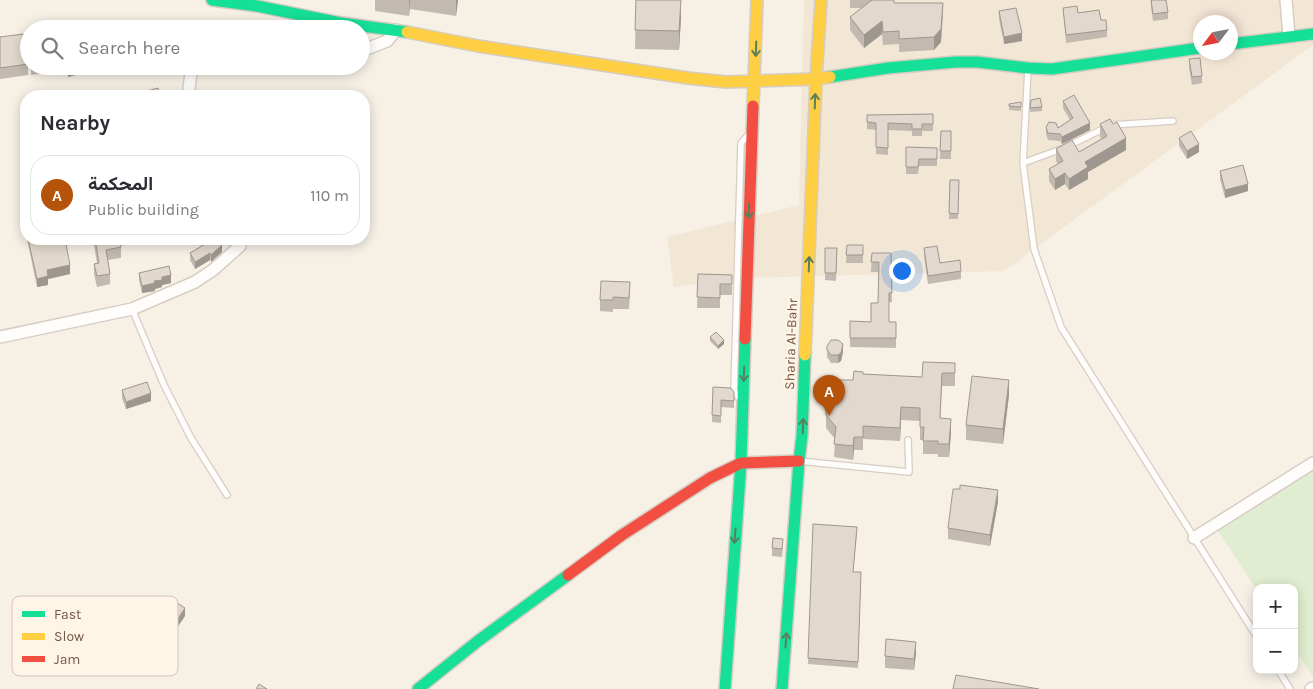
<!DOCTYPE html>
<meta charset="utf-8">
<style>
:root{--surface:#fff;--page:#f7f7f7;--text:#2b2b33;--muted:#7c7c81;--line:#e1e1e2;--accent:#b45309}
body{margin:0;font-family:Karla,Vazirmatn,sans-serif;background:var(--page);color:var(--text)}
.controls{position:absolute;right:15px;bottom:15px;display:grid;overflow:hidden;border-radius:10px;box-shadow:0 2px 12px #0003}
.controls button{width:45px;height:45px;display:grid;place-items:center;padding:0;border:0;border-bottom:1px solid var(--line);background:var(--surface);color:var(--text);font:25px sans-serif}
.compass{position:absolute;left:1193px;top:15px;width:45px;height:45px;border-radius:50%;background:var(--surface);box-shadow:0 2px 12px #0003;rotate:238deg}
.you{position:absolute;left:901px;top:270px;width:18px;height:18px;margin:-12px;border:4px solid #fff;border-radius:50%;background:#1a73e8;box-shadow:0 0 0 8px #1a73e833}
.badge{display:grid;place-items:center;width:32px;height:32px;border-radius:50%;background:var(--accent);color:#fff;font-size:16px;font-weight:700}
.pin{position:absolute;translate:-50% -41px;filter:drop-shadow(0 1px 2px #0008)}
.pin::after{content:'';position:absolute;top:26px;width:18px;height:15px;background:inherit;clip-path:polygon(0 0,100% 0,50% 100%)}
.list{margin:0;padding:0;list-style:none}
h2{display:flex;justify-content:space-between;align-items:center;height:65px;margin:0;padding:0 20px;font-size:21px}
h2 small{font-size:16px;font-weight:400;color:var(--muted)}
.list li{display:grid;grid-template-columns:32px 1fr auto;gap:15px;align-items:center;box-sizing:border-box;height:80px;margin:0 10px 10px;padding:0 10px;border:1px solid var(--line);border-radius:20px}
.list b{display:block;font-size:19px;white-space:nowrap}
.list p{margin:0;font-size:16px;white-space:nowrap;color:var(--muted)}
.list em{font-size:16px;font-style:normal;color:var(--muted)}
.icon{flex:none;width:28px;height:28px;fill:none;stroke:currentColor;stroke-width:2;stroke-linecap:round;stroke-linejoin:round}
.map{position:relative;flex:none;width:1313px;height:689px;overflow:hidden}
.search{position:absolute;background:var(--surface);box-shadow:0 2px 12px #0003;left:20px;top:20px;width:350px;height:55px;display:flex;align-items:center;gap:12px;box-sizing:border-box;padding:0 18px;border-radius:28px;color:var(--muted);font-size:19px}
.panel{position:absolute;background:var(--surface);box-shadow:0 2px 12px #0003;left:20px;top:90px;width:350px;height:155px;border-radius:20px}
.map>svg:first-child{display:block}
.residential{fill:#f2e6d5;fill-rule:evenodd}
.green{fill:#e1edd0}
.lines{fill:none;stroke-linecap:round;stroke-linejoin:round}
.lane-casing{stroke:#d7cdc4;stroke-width:8}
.street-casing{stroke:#d7cdc4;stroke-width:14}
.fast-casing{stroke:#d6ccc2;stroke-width:14}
.slow-casing{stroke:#d6ccc2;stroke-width:14}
.jam-casing{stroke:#d6ccc2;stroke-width:14}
.lane{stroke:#fefdfb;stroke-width:5.5}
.street{stroke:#fefdfb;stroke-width:11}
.fast{stroke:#16e098;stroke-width:11}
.slow{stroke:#ffcf43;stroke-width:11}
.jam{stroke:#f24e42;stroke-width:11}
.wall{fill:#c2bab0}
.shaded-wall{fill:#9e9790}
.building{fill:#e2d8cd;stroke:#9e9790}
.oneway{stroke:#57805f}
.labels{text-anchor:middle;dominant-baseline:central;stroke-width:4.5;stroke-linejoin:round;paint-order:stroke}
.street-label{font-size:14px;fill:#735747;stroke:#fff5e6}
.key{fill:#fff5e6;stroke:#d5c6b6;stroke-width:1}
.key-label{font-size:14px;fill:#735747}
</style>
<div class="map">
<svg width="1313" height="689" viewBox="0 0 1313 689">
<rect width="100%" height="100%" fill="#f6f0e5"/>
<path class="residential" d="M804,0h509v45l-309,226 -265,7 -65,9 -7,-50 132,-32zM1200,22h30v30h-30z"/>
<path class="green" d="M1313,457v220l-19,-29v-60h-37v2l-44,-67z"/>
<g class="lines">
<defs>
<path id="lane" d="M1028,69l-5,94 11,86 27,78 196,310
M1023,163l41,-15 47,-23 62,-4
M132,309l32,76 27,53 36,57
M739,398l-5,-7 7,-248 9,-10
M799,461l110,11 -1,-32
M1278,670l12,19"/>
<path id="street" d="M1286,0l3,36
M361,51l26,-10 9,-11
M190,96l-1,-8 3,-22
M0,337l132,-28 63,-27 18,-12 27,-24 -3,-7
M1194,538l119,-75
M1311,689l2,-1"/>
<path id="fast" d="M212,0l45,6 84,17 66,9
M1230,44l83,-10
M830,77l58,-9 68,-6h21l51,6 24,1 148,-21
M418,689l60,-48 90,-66
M725,689l16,-226 4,-124
M782,689l17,-228 3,-25 3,-81"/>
<path id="slow" d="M407,32l71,14 210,32 38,4 90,-3 14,-2
M753,106l4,-106
M805,355l11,-276 5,-79"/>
<path id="jam" d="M745,339l8,-233
M568,575l54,-40 88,-57 31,-15 58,-2"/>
</defs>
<use href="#lane" class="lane-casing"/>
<use href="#street" class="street-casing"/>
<use href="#fast" class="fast-casing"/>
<use href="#slow" class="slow-casing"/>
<use href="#jam" class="jam-casing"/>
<use href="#lane" class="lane"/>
<use href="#street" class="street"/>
<use href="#fast" class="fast"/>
<use href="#slow" class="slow"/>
<use href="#jam" class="jam"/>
</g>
<path class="wall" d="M375,0h83l-2,16 -46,-7 -1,7 -34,-5z
M636,0l45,18 -2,32 -44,-1z
M850,0h44v3l49,13 -2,26 -7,8 -35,2v-8l-16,1 -1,-11 -18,14 -14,-18v-13l11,-9h-11z
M1151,0l17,12v7l-15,2 -2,-14z
M1063,8l38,12 6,10v7l-41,6z
M999,11l23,30 -18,3 -5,-25z
M0,37l28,27v11l-28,4z
M1189,59l13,17v7l-10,2 -3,-18z
M31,66h74v1l-37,10 -1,-7 -36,5z
M1031,100l11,7v4l-12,1z
M1063,101l27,29 -28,14 -2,-3 -12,-1 -2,-6v-7l12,1 12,-8 -7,-12z
M1021,102v9l-12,-1v-6z
M933,114v17h-11v5h-10v-5l-24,-1v25l-12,-1v-24l-9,-1v-14z
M1100,124l26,26 -38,22v7l-19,11 -4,-6 -10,6 -6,-9v-12l9,-5 -2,-3v-12l23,3 22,-13 -1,-3z
M941,131h10v28h-11z
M1179,138l20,14 -12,7 -8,-13z
M906,147l31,1v18h-18l-1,8h-12z
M1220,171l28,20 -23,7 -5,-19z
M950,180h9l-1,39h-9z
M27,239h38l5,35 -22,5v6l-11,2z
M93,239h26l2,8v11l-13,2 2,14v10l-13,3 -3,-13v-10l3,-1z
M207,239h20v2l-6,4 1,7 -11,10 -1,-2 -15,9 -5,-9v-7l17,-10z
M847,245h16v18h-17z
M825,248h12l-1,33 -11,-1z
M924,248l16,15 21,8v8l-33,5 -4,-28z
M872,253h19l1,49h-3v20h7v26l-46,-1v-26l21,1 7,-19 1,-31h-8z
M139,273l32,10 -9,2v2l-7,2v2l-13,2 -3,-13z
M698,274l34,1v20h-12v13h-23z
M630,294l-1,15h-16v3l-13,-1v-11z
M710,337l14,7 -6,5 -8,-8z
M827,346l16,6 -2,9 -3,2h-7l-4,-6z
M955,363v23h-13l-2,32 11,14 -2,25h-11v-3h-15v-14h-3v-19l-19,-1 -1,21 -37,-2v11h-9l-1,10 -19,-3 1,-18 -9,-11v-48h27l10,-6 59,3z
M713,387l21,5v16l-13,-1v16l-9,-1z
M122,390l29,11 -25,8 -4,-11z
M1009,395l-6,49 -37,-4v-15z
M998,502l-8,44 -42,-7v-11z
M813,524l44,9 -4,39h8l-3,96 -50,-4z
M783,547l-1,10 -10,-1v-8z
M185,616l-15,22 -9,-6v-7z
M916,653l-2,17 -29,-2v-12z"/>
<path class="shaded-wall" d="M409,0h1l-1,16z
M456,0h2l-2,16z
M681,0v18l-2,32v-19z
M943,3l-2,39 -7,8v-13z
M882,21v13l-18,14v-13z
M1022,33v8l-18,3v-7z
M70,66h35v1l-37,10v-10z
M1090,123v7l-28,14v-7z
M1126,138v12l-38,22v7l-19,11v-11l16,-17z
M1199,144v8l-12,7v-8z
M1065,173v11l-10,6v-11z
M1248,184v7l-23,7v-8z
M218,239h9v2l-9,6z
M222,245v7l-11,10v-7z
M210,253v7l-15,9v-7z
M70,265v9l-22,5v6l-11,2v-8l10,-9z
M171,275v8l-9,2v2l-7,2v2l-13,2v-7l12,-5 8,-4z
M724,340v4l-6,5v-3z
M843,344v8l-2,9 -3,2v-8z
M1009,380v15l-6,49v-15z
M151,393v8l-25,8v-7z
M901,407v13l-1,21v-13z
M951,419v13l-2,25v-13z
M854,437v13l-1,10v-14z
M998,490v12l-8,44v-11z
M185,608v8l-15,22v-7z
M916,642v11l-2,17v-11z"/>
<path class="building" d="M636,0h45l-2,31 -44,-1z
M872,0h22v3h49l-2,26 -7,8 -35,2v-8l-16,1 -1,-11 -18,14 -14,-18z
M1151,0h15l2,12 -15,2z
M1077,6l1,7 21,-3 2,10h5l1,10 -41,5 -3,-27z
M1016,8l6,25 -18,4 -5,-26z
M23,34l5,30 -28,4v-31z
M1200,58l2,18 -10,1 -3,-18z
M158,88l2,8h-24l-1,-2z
M1074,95l16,28 -28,14 -2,-3 -12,-1 -2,-6 3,-5 7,1 2,5 15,-10 -10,-17z
M1040,98l2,9 -12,1 1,-8z
M1021,102v5l-12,-1v-2z
M933,114v10h-11v5h-10v-5l-24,-1v25l-12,-1v-24l-9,-1v-7z
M1110,119l3,5 4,-2 9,16 -41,24 3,5 -19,12 -4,-6 -10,6 -6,-10 14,-8 -7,-12 16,-9 7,12 28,-16 -7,-12z
M941,131h10v20h-11z
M1191,131l8,13 -12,7 -8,-13z
M906,147l31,1v11h-18l-1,8h-12z
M1243,165l5,19 -23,6 -5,-19z
M950,180h9l-1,34 -9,-1z
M28,239h37l5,26 -23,5 1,6 -11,3z
M95,239h24l2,8 -15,3 4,24 -13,2 -3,-12 5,-1z
M209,239h10h-1l4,6 -11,10 -1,-2 -15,9 -5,-9 20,-12z
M847,245h16v10h-17z
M937,246l3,17 20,-3 1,11 -33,5 -4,-28z
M825,248h12l-1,25h-11z
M872,253h19l1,40h-3v29h7v16h-46v-17l21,1v-19h7l1,-41h-8z
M169,266l2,9 -9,2v3l-8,1 1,2 -13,3 -3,-13z
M698,274l34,1v9h-12v14l-23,-1z
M601,281l29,1 -1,16 -16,-1v3h-13z
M716,332l8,8 -6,6 -8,-9z
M831,340h7l5,4 -2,9 -3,2h-7l-4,-5v-4z
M923,362l32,1v10h-13l-2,45 11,1 -2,25h-11v-3h-15l1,-14h-4v-19l-19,-1 -1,21 -37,-2v11h-9l-1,9 -19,-2 2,-17 -10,-12v-35h27l1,-9 9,1v2l59,3z
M972,376l37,4 -6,49 -37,-4z
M147,382l4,11 -25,9 -4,-12z
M713,387l18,1 3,4v9l-13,-1v16l-9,-1z
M960,485l38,5 -8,45 -42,-7 5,-39h7z
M813,524l44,3 -4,45h8l-3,90 -50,-4z
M773,538l10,1 -1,10 -10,-1z
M176,602l9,6 -15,23 -9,-6z
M886,639l30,3 -2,17 -29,-3z
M956,675l83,14h-86z
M259,684l8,5h-11z"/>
<defs><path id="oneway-shaft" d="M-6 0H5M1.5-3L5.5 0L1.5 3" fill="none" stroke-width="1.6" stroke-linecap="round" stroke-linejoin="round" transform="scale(1.25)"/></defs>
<g class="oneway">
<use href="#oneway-shaft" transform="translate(756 49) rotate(92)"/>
<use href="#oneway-shaft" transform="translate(815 101) rotate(-88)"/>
<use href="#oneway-shaft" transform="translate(749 211) rotate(91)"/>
<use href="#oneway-shaft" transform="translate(809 264) rotate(-88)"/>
<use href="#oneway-shaft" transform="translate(744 374) rotate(92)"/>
<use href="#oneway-shaft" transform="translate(803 426) rotate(-88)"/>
<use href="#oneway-shaft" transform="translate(735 536) rotate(94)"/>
<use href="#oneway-shaft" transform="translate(786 640) rotate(-86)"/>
</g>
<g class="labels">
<g class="street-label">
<text transform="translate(791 344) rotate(-88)">Sharia Al-Bahr</text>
</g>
</g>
<rect x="12" y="596" width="166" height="80" rx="8" class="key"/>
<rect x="22" y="611" width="23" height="6" fill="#16e098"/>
<rect x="22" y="633" width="23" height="7" fill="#ffcf43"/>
<rect x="22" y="656" width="23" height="6" fill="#f24e42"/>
<g class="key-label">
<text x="54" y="619">Fast</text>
<text x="54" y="641">Slow</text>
<text x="54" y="664">Jam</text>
</g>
</svg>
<div class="controls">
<button>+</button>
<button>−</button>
</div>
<svg class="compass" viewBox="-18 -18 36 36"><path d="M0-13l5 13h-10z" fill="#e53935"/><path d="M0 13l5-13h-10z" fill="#7c7c81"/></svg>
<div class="you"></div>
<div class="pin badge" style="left:829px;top:416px">A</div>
<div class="search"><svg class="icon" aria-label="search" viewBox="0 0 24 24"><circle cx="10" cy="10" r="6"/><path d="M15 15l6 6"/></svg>Search here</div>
<section class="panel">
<h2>Nearby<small></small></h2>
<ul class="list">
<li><span class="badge">A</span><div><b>المحكمة</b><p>Public building</p></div><em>110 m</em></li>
</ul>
</section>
</div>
